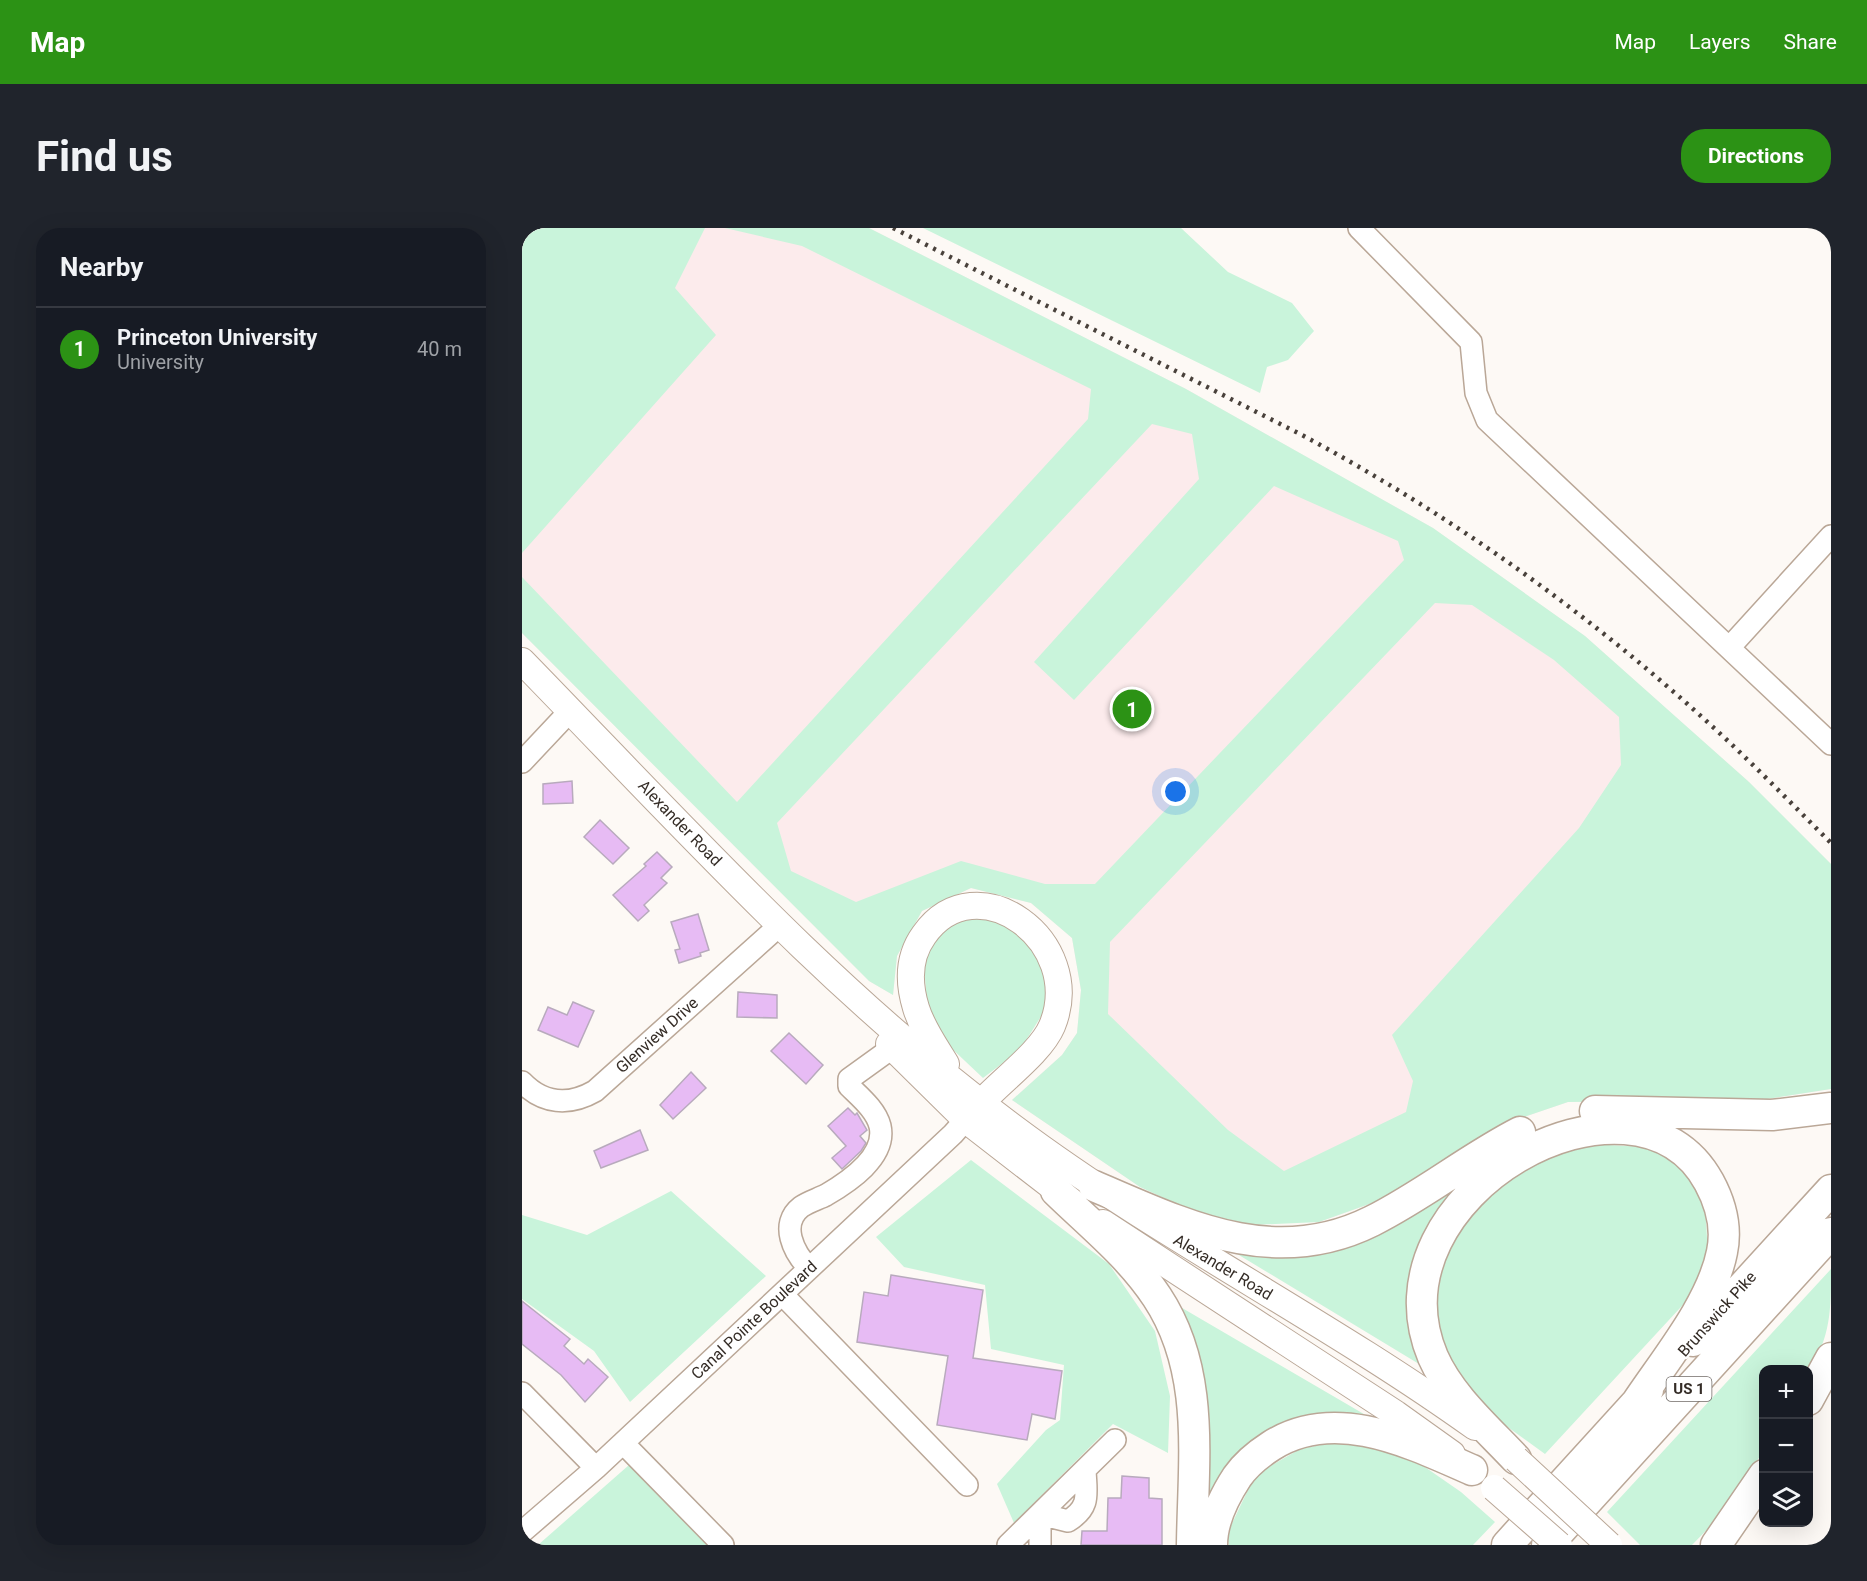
<!DOCTYPE html>
<meta charset="utf-8">
<style>
:root{--surface:#171b24;--page:#20242c;--text:#f1f3f6;--muted:#9ea1a6;--line:#363941;--accent:#2c9215}
body{margin:0;font-family:Roboto,sans-serif;background:var(--page);color:var(--text)}
.controls{position:absolute;right:18px;bottom:18px;display:grid;overflow:hidden;border-radius:12px;box-shadow:0 6px 24px #0002}
.controls button{width:54px;height:54px;display:grid;place-items:center;padding:0;border:0;border-bottom:2px solid var(--line);background:var(--surface);color:var(--text);font:30px sans-serif}
.you{position:absolute;left:654px;top:564px;width:21px;height:21px;margin:-15px;border:4px solid #fff;border-radius:50%;background:#1a73e8;box-shadow:0 0 0 9px #1a73e833}
.badge{display:grid;place-items:center;width:39px;height:39px;border-radius:50%;background:var(--accent);color:#fff;font-size:20px;font-weight:700}
.pin{position:absolute;translate:-50% -50%;border:3px solid #fff;box-shadow:0 2px 6px #0006}
.list{margin:0;padding:0;list-style:none}
h2{display:flex;justify-content:space-between;align-items:center;height:78px;margin:0;padding:0 24px;font-size:26px}
h2 small{font-size:20px;font-weight:400;color:var(--muted)}
.list li{display:grid;grid-template-columns:39px 1fr auto;gap:18px;align-items:center;box-sizing:border-box;height:84px;padding:0 24px;border-top:2px solid var(--line)}
.list b{display:block;font-size:22px;white-space:nowrap}
.list p{margin:0;font-size:20px;white-space:nowrap;color:var(--muted)}
.list em{font-size:20px;font-style:normal;color:var(--muted)}
.icon{flex:none;width:33px;height:33px;fill:none;stroke:currentColor;stroke-width:2;stroke-linecap:round;stroke-linejoin:round}
.map{position:relative;flex:none;width:1309px;height:1317px;overflow:hidden;border-radius:24px}
header{display:flex;align-items:center;gap:36px;box-sizing:border-box;height:84px;padding:0 30px;background:var(--accent);color:#fff}
header strong{font-size:28px}
nav{display:flex;gap:33px;margin-inline-start:auto;font-size:21px}
.intro{display:flex;align-items:center;justify-content:space-between;box-sizing:border-box;height:144px;padding:0 36px}
h1{margin:0;font-size:42px}
.button{padding:15px 27px;border-radius:24px;background:var(--accent);color:#fff;font-size:21px;font-weight:700}
main{display:flex;gap:36px;padding:0 36px}
aside{flex:1;background:var(--surface);border-radius:24px;box-shadow:0 6px 24px #0002}
.map>svg:first-child{display:block}
.education{fill:#fcebec}
.green{fill:#c9f4db;fill-rule:evenodd}
.building{fill:#e7bbf4;stroke:#b8aabd;stroke-width:1.5}
.lines{fill:none;stroke-linecap:round;stroke-linejoin:round}
.minor-casing{stroke:#baa797;stroke-width:24}
.major-casing{stroke:#baa797;stroke-width:28}
.highway-casing{stroke:#baa797;stroke-width:33}
.minor{stroke:#fff;stroke-width:21}
.major{stroke:#fff;stroke-width:26}
.highway{stroke:#fff;stroke-width:30}
.rail{stroke:#49413b;stroke-width:4.5;stroke-dasharray:3 6;stroke-linecap:butt}
.major-bridge-casing{stroke:#baa797;stroke-width:28;stroke-linecap:butt}
.major-bridge{stroke:#fff;stroke-width:26}
.labels{text-anchor:middle;dominant-baseline:central;stroke-width:4.5;stroke-linejoin:round;paint-order:stroke}
.shield{fill:#fff;stroke:#716b67;stroke-width:1.5}
.shield-label{font-size:15px;font-weight:bold;fill:#342c26}
.street-label{font-size:16px;fill:#342c26;stroke:#fff}
</style>
<header>
<strong>Map</strong>
<nav><a>Map</a><a>Layers</a><a>Share</a></nav>
</header>
<div class="intro"><h1>Find us</h1><a class="button">Directions</a></div>
<main>
<aside>
<h2>Nearby<small></small></h2>
<ul class="list">
<li><span class="badge">1</span><div><b>Princeton University</b><p>University</p></div><em>40 m</em></li>
</ul>
</aside>
<div class="map">
<svg width="1309" height="1317" viewBox="0 0 1309 1317">
<rect width="100%" height="100%" fill="#fdf9f5"/>
<path class="education" d="M0,0h347l317,161 247,139 152,108 164,146 82,82v225l-71,11 -192,2 -59,20 -134,80 -56,20 -179,-35 -128,-87 50,-45 15,-22 4,-43 -9,-52 -41,-35 -60,-15 -49,23 -25,45 -4,39 -24,-14 -347,-348z"/>
<path class="green" d="M0,0h183l-30,60 41,47 -194,218z
M203,0h144l317,161 247,139 152,108 164,146 82,82v225l-71,11 -192,2 -59,20 -134,80 -56,20 -67,3 -60,-14 -52,-24 -128,-87 50,-45 15,-22 4,-43 -9,-52 -41,-35 -60,-15 -49,23 -25,45 -4,39 -24,-14 -347,-348v-56l215,225 351,-383 3,-30 -289,-143zM630,196l40,10 7,45 -165,183 40,38 200,-214 124,55 6,19 -309,324h-50l-84,-23 -105,41 -65,-31 -14,-48zM913,375l37,2 82,55 65,57 2,48 -42,63 -187,207 21,46 -7,31 -122,59 -56,-41 -120,-116 2,-72z
M401,0h258l47,44 64,31 22,28 -26,29 -21,7 -7,26z
M465,687l36,22 22,32v41l-25,40 -37,28 -36,-34 -20,-38 -3,-43 17,-36z
M1070,916l69,4 43,42 4,64 -3,27 -160,173 -65,-47 -38,-58 -10,-57 28,-66 35,-38 36,-26z
M449,932l138,104 46,67 15,65 -2,57 -55,-29 -99,99 -17,-39 49,-54 14,-10 4,-55 -73,-16 -6,-64 -81,-18 -28,-30z
M944,949l-53,109 6,78 -195,-118 124,-5z
M149,963l95,85 -136,126 -36,-51 -72,-52v-84l65,20z
M1309,1041c0,40 0,70 -23,101h-44l-1,81 -34,56 -37,38h-52l-33,-33z
M655,1077l192,112h-55l-58,21 -53,79z
M825,1212l62,16 52,36 34,30 -22,23h-244l-2,-11 28,-59 45,-26z
M107,1237l78,80h-169z"/>
<path class="building" d="M50,553l1,22 -30,1v-20z
M78,592l29,28 -16,16 -29,-27z
M135,624l15,15 -11,11 6,5 -23,22 5,6 -11,10 -25,-26 33,-29 -2,-2z
M176,686l11,36 -9,3 1,3 -22,7 -4,-13 5,-1 -9,-27z
M216,764l39,3v23l-40,-1z
M51,774l21,9 -16,36 -40,-17 10,-23 19,8z
M267,805l34,32 -17,19 -35,-33z
M169,844l15,16 -33,31 -13,-14z
M326,880l7,7 2,-2 10,17 -7,6 6,7 -5,8 -19,18 -10,-11 14,-12 -18,-20z
M118,902l8,20 -47,18 -7,-17z
M369,1047l92,15 -10,68 89,13 -7,48 -23,-5 -5,26 -90,-15 11,-69 -91,-14 7,-50 24,4z
M0,1073l48,38 -6,7 20,18 4,-5 20,18 -23,25 -24,-27 -39,-31z
M600,1248l27,2v20l13,1v46h-81l1,-14h25l1,-33h13z"/>
<g class="lines">
<defs>
<path id="minor" d="M837,0l112,114 5,51 11,27 344,324
M1207,420l102,-112
M0,534l48,-51
M0,854c21,22 47,24 73,9l185,-166
M287,1040c-15,-15 -30,-44 -8,-61 7,-5 17,-8 25,-12 22,-13 61,-38 54,-69 -4,-16 -20,-29 -31,-40v-7l43,-31
M260,1066l185,191
M0,1165l74,75
M101,1215l100,102
M518,1286l28,7c23,-14 18,-27 17,-51
M0,1304l74,-64 357,-334 22,-25
M486,1317l107,-105
M518,1317v-31"/>
<path id="major" d="M0,433c158,162 310,332 492,467 147,110 312,192 461,299
M367,816l77,76 106,82
M424,836c-11,-18 -24,-36 -30,-56 -8,-26 -8,-51 8,-73 52,-74 163,6 128,91 -11,26 -50,54 -70,76
M581,995l293,191 56,40"/>
<path id="highway" d="M1073,883l177,4 59,-7
M572,958c91,39 180,84 278,35 52,-26 97,-63 148,-89
M534,963c35,34 74,65 101,106 49,74 36,163 35,248
M1171,1113l138,-151
M1286,1172l23,-42
M994,1231c-29,-31 -66,-63 -83,-102 -69,-163 202,-311 276,-175 12,22 18,46 13,70 -10,52 -58,109 -87,153
M690,1317c0,-25 12,-48 25,-68 9,-13 20,-22 34,-31 64,-41 139,-3 201,24
M985,1317l141,-155
M1025,1317l284,-312
M1194,1317l48,-70"/>
</defs>
<use href="#minor" class="minor-casing"/>
<use href="#major" class="major-casing"/>
<use href="#highway" class="highway-casing"/>
<use href="#minor" class="minor"/>
<use href="#major" class="major"/>
<use href="#highway" class="highway"/>
<path class="rail" d="M371,0l409,207c154,83 298,186 426,306 35,33 69,68 103,102"/>
<defs>
<path id="major-bridge" d="M994,1231l93,86
M972,1260l65,57"/>
</defs>
<use href="#major-bridge" class="major-bridge-casing"/>
<use href="#major-bridge" class="major-bridge"/>
</g>
<g class="labels">
<rect class="shield" x="1144.5" y="1149" width="45" height="24" rx="4.5"/>
<g class="shield-label">
<text x="1167" y="1161">US 1</text>
</g>
<g class="street-label">
<text transform="translate(158 595) rotate(46)">Alexander Road</text>
<text transform="translate(135 807) rotate(-42)">Glenview Drive</text>
<text transform="translate(701 1039) rotate(31)">Alexander Road</text>
<text transform="translate(1195 1086) rotate(-48)">Brunswick Pike</text>
<text transform="translate(232 1092) rotate(-43)">Canal Pointe Boulevard</text>
</g>
</g>
</svg>
<div class="controls">
<button>+</button>
<button>−</button>
<button><svg class="icon" aria-label="layers" viewBox="0 0 24 24"><path d="M12 4l9 5-9 5-9-5zM3 14l9 5 9-5"/></svg></button>
</div>
<div class="you"></div>
<div class="pin badge" style="left:610px;top:481px">1</div>
</div>
</main>
